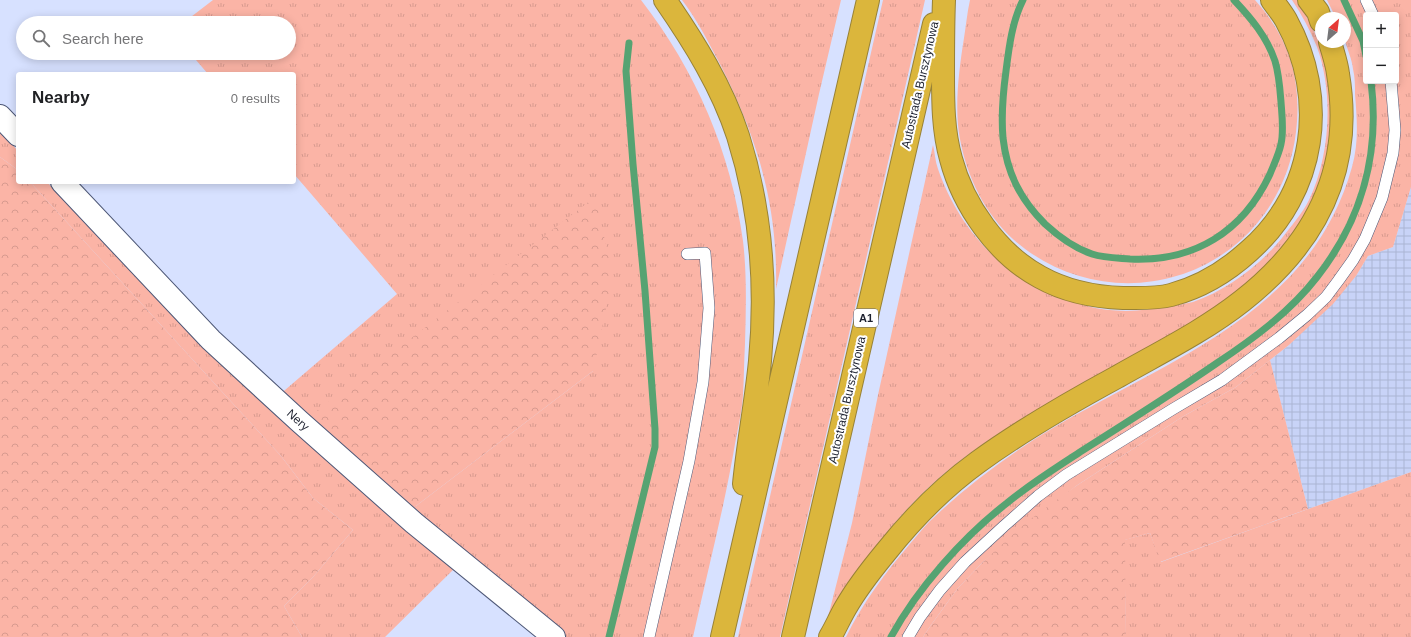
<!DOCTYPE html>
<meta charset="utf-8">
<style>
:root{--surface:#fff;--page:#f2f2f2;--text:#202124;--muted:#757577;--line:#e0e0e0}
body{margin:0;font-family:Helvetica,sans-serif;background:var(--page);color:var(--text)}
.controls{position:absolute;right:12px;top:12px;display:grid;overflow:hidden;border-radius:4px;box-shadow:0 2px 10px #0003}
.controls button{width:36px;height:36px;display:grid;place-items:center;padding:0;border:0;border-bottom:1px solid var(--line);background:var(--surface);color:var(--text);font:20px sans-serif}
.compass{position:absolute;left:1315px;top:12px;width:36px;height:36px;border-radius:50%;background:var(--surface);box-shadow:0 2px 10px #0003;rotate:28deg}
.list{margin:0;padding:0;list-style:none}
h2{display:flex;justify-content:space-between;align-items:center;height:52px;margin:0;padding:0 16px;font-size:17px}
h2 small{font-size:13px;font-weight:400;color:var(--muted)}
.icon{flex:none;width:22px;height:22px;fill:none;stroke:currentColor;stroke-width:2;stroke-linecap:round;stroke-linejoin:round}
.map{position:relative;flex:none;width:1411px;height:637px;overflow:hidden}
.search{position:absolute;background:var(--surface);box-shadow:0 2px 10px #0003;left:16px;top:16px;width:280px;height:44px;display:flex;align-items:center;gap:10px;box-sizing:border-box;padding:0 14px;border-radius:22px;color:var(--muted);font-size:15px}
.panel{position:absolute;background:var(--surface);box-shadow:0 2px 10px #0003;left:16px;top:72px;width:280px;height:112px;border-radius:4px}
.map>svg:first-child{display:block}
.industrial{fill:url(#industrial-grid)}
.grass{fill:url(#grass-tufts);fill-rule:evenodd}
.forest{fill:url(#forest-crowns)}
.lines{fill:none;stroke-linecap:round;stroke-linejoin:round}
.stream{stroke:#56a372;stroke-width:7}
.service-casing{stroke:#4e5877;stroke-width:12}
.minor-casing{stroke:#4e5877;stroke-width:24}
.motorway-casing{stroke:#988237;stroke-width:24}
.service{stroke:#fff;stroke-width:11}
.minor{stroke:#fff;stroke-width:22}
.motorway{stroke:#dbb63c;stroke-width:22}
.labels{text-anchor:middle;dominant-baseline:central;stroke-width:4;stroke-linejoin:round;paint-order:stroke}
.shield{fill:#fff;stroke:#61646d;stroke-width:1}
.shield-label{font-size:11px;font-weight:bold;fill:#1d212f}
.street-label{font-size:12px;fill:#1d212f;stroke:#fff}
</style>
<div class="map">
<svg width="1411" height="637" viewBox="0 0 1411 637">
<defs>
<pattern id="industrial-grid" width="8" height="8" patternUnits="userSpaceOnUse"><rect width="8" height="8" fill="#c8d3f7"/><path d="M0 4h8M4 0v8" fill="none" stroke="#abb5d4"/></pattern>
<pattern id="grass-tufts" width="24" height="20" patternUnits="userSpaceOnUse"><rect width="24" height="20" fill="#fbb4a6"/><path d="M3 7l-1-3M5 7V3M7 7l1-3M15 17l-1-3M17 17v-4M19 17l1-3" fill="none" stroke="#d79a8f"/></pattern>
<pattern id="forest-crowns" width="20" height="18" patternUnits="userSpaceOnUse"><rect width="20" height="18" fill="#fbb4a6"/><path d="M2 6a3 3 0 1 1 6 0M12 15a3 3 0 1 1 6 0" fill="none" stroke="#d79a8f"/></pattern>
</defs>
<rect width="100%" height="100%" fill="#d7e1ff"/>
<path class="industrial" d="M1411,187v285l-103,37 -38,-149 19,-15 67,-69 12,-20 25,-9z"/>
<path class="grass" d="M213,0h428c55,71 90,152 102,241 4,34 3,69 2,103 -1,17 -1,34 -2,51 -1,16 -5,33 -8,49 -11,65 -28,129 -42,193h-127l-6,-6 -148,-122 181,-138 -287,48 -28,-23 119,-102 -103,-120v-100h-86l-18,-21h99v-30h-106z
M682,0h159l-22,94 -43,195c2,-82 -18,-149 -54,-221 -12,-23 -24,-47 -40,-68z
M883,0h42l-145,637h-42z
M970,0h285c35,39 47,81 41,132 -5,42 -24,80 -55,108 -65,58 -162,57 -227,0 -29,-26 -47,-63 -54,-101 -6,-31 -1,-70 4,-101 2,-12 3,-25 6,-38z
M1292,0h5c12,20 23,40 29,63 3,9 3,20 4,30 1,8 3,17 3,25 -1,7 -2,15 -3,22 -21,149 -183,206 -296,272 -24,14 -47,29 -69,45 -39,29 -73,66 -101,105 -13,18 -24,37 -36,55l24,-94 26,-128 55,-250c2,8 2,16 5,24 13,38 39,77 72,100 6,4 13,7 19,10 19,10 37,21 58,27 26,7 55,6 81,0 8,-1 17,-2 25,-4 34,-12 66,-36 89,-64 9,-12 20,-24 27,-38 21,-44 25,-106 8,-153 -7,-17 -15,-32 -25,-47z
M1327,0h84v187l-18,60 -25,9 -12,20 -23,28 -44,41 -53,42 -54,30 -106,69 -93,76 -25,26 -27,37 -8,12h-77c16,-33 39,-64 63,-92 7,-8 13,-16 20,-23 33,-32 70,-60 109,-85 119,-74 272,-118 314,-270 7,-25 5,-47 3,-73 0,-8 0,-17 -2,-25 -1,-10 -6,-20 -8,-29 -1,-7 0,-15 0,-22h-9zM1366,15h30v66h-30z
M0,131l18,20v19l-18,-13z
M30,182h17l121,127 287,259 -70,69h-83l-18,-31 29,-29 40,-47 -40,-32 -32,-42z
M1411,472v165h-285l-2,-97 26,-7 11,29z"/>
<path class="forest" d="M0,157l18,13v12h12l251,274 32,42 40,32 -40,47 -29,29 18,31h-302z
M595,197l18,78 -20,96 -181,138 -106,-90z
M1270,360l38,149 -148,53 -10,-29 -25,7 1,97h-203l8,-12 27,-37 25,-26 45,-41 48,-35 106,-69 54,-30z"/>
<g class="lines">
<path class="stream" d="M1023,0c-11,22 -14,47 -17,71 -3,22 -5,44 -3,67 4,35 17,61 42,86 13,12 29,24 47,30 12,4 26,4 38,5 64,3 113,-27 140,-85 4,-10 9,-20 11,-30 3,-13 1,-28 0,-42 -1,-13 -2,-28 -6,-41 -8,-24 -24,-43 -41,-61
M1344,0l19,41 3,15
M609,637l46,-190v-18l-10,-138 -12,-127 -7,-93 3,-28
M891,637c26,-48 72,-100 116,-134 23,-19 49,-35 73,-51 46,-29 92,-58 137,-89 36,-24 73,-51 100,-86 45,-57 63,-124 54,-196"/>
<defs>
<path id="service" d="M1366,0l7,15
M649,637l40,-176 14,-79 6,-74 -4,-55 -18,1
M908,637l12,-20 20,-27 25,-28 39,-36 34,-30 28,-21 107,-66 49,-29 57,-42 28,-23 19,-18 12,-16 15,-21 12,-21 17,-41 11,-45 2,-23 -4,-49"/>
<path id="minor" d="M0,116l18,19
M62,182l149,158 88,81 115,102 140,114"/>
<path id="motorway" d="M665,0c29,42 57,87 73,136 23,73 29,149 22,225 -4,41 -12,82 -16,123
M944,0c-1,25 -1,49 -1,74 0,28 0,57 8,85 12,46 46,95 89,118 25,14 54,20 83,21 15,0 33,1 48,-3 30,-8 56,-24 78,-44 67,-59 80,-153 37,-231 -4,-7 -9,-13 -14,-20
M1309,0l9,12 3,9
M722,637l146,-637
M793,637l141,-613
M830,637c6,-10 10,-20 16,-30 11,-19 25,-37 39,-54 27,-34 57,-65 93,-91 44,-32 91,-59 139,-85 42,-24 87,-46 125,-76 74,-58 112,-132 96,-227 -1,-10 -5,-21 -8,-32"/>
</defs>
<use href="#service" class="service-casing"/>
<use href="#minor" class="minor-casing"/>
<use href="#motorway" class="motorway-casing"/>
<use href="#service" class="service"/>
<use href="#minor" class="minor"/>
<use href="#motorway" class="motorway"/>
</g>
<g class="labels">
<rect class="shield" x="854" y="309" width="24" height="18" rx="3"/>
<g class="shield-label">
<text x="866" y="318">A1</text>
</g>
<g class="street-label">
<text transform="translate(920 85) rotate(-77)">Autostrada Bursztynowa</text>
<text transform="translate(847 400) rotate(-77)">Autostrada Bursztynowa</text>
<text transform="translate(298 420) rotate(42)">Nery</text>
</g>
</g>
</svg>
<div class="controls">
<button>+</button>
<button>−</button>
</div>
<svg class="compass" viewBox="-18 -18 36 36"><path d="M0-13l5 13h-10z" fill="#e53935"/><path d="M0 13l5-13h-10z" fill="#757577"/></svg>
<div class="search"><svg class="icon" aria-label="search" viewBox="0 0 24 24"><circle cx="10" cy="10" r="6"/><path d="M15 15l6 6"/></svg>Search here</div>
<section class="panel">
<h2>Nearby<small>0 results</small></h2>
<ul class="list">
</ul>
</section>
</div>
